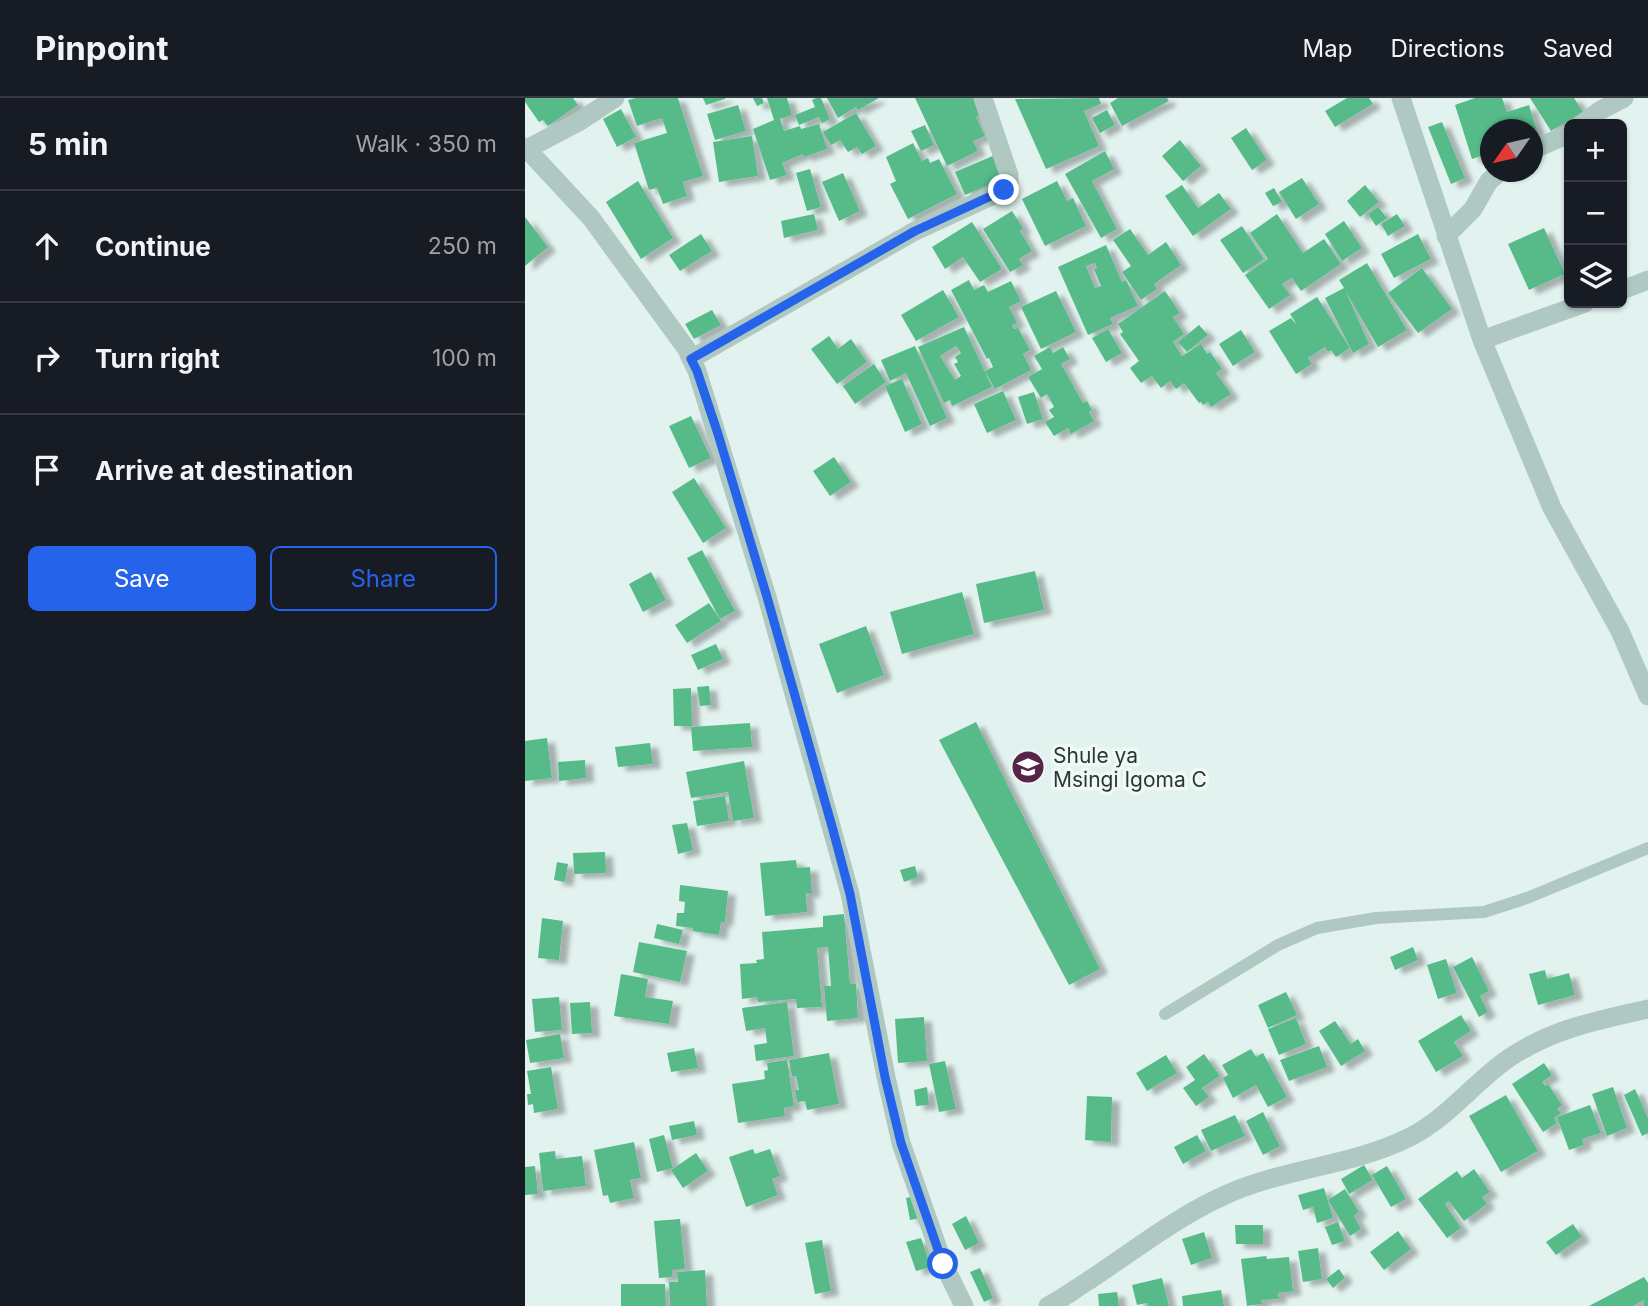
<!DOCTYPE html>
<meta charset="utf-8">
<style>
:root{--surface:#171b24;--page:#242831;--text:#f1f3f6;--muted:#9ea1a6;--line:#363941;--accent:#2563eb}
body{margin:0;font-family:Inter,sans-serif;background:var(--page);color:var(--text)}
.controls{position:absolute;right:21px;top:21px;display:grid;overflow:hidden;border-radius:10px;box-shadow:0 2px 5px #0004}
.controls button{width:63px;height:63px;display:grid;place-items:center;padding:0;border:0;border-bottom:2px solid var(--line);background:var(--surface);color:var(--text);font:35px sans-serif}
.compass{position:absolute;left:955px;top:21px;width:63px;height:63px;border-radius:50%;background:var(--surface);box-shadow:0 2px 5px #0004;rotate:236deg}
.stop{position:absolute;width:21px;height:21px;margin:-16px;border:5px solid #2563eb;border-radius:50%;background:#fff}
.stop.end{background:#2563eb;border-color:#fff;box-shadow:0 2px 7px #0008}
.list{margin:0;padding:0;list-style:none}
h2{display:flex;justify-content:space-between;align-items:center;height:91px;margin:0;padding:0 28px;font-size:30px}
h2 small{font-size:23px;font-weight:400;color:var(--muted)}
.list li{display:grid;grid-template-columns:46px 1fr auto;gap:21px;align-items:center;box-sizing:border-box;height:112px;padding:0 28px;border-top:2px solid var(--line)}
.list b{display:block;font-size:26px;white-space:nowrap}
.list em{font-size:23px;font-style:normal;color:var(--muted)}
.actions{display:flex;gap:14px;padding:21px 28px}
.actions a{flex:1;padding:16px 0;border:2px solid var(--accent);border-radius:10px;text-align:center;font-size:24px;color:var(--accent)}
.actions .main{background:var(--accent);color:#fff}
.icon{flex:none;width:38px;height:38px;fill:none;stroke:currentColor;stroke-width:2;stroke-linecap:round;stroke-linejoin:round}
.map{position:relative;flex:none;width:1123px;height:1208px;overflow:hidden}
header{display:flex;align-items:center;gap:42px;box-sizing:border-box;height:98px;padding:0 35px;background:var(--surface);border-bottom:2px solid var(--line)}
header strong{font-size:33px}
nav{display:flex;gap:38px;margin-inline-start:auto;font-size:24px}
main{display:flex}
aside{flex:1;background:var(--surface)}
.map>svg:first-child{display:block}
.building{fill:#57bb89;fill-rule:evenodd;filter:url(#shadow)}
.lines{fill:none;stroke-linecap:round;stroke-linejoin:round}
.service{stroke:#afc9c2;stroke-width:12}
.minor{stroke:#afc9c2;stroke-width:19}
.route{stroke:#2563eb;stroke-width:9}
.labels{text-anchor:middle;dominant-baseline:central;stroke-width:7;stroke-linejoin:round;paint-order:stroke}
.poi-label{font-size:21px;fill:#2c3933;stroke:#eff9f7;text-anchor:start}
</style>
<header>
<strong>Pinpoint</strong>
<nav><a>Map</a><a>Directions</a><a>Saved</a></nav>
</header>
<main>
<aside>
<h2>5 min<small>Walk · 350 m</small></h2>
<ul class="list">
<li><svg class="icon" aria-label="ahead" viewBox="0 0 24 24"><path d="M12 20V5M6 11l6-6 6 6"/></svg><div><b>Continue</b></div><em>250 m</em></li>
<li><svg class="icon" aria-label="right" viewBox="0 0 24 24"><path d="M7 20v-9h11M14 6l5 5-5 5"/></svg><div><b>Turn right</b></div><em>100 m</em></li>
<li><svg class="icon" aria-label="arrive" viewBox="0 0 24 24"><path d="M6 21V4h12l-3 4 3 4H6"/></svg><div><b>Arrive at destination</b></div></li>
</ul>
<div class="actions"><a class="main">Save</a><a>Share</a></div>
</aside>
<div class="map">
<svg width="1123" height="1208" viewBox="0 0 1123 1208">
<defs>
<filter id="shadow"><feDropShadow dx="8" dy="4.5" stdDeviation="2" flood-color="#0004"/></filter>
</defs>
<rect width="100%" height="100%" fill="#e2f2ef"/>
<path class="building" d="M0,0h48l5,7 -30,21 -5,-6 -4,2 -14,-20z
M111,0h42l25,78 -20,6 4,14 -24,8 -6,-16 -8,2 -15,-47 33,-10 -5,-15 -25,8 -9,-26z
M178,0h22v1l-19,6z
M228,0h9l2,5 -7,3z
M242,0h20l5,17 -12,4 4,12 16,-5 1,3 18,-5 8,25 -23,8 -1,-3 -21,9 5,12 -17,5 -17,-51 21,-9z
M291,0h5l9,21 -8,4 -3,-6 -20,8 -4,-10 20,-8 -3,-7z
M302,0h52l-21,12 -2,-3 -18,11z
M390,0h61l7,16 -7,3 9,19 -12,5 5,10 -31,15z
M574,0l2,6 -17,7 15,35 -53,23 -31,-70z
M593,0h49l2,3 -47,25 -12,-23z
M822,0h22l4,6 -38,23 -10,-16z
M950,0h27l5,14 22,-7 10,32 -7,3v-10h-42v23l-18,6 -17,-54z
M1005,0h44l9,14 -32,19z
M213,7l8,26 -31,9 -8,-26z
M96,11l15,28 -19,10 -14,-28z
M582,12l8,15 -15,8 -8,-15z
M331,15l20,33 -14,8 -5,-7 -9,5 -8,-12 -9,5 -8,-13z
M917,24l23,56 -14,6 -23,-57z
M400,27l9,20 -13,6 -10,-20z
M721,30l21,32 -15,10 -21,-32z
M227,38l6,40 -39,6 -6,-40z
M655,42l21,26 -18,15 -21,-25z
M388,45l9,18 6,-3 2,5 9,-4 18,35 -49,25 -18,-35 6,-3 -10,-24z
M580,53l9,18 -22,12 25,48 -16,9 -36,-64z
M470,57l10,23 -40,17 -10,-23z
M285,71l11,38 -14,4 -11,-38z
M318,75l17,38 -21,10 -17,-39z
M777,80l17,26 -23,15 -17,-27z
M113,83l35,57 -32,21 -35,-57z
M532,83l10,20 6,-3 13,28 -41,20 -23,-47z
M657,87l16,23 21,-15 12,16 -38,27 -28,-40z
M840,87l14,17 -19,15 -13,-16z
M749,90l8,14 -9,4 -8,-13z
M853,109l9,11 -11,8 -8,-12z
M487,113l11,17 -3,3 12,20 -13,8 4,6 -13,7 -27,-43z
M289,116l4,16 -34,8 -3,-17z
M752,116l26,39 21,-14 17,25 -40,27 -9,-13 -10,6 8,11 -21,14 -24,-34 23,-16 -18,-26z
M872,116l8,12 -17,10 -7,-12z
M0,119l23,30 -23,19z
M819,123l18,27 -20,13 -17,-27z
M447,124l30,47 -22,13 -17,-25 -18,12 -13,-22z
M717,128l22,33 -21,14 -23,-33z
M1019,130l21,46 -36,16 -21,-46z
M605,131l18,26 18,-13 15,23 -27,19 3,5 -16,11 -19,-28 9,-6 -18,-26z
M176,136l11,17 -32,20 -11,-16z
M893,136l13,25 -37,19 -13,-24z
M581,147l16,37 4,-2 12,26 -28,12 3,6 -25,11 -30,-68zM570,165l2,5 -3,1 7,17 -6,2 -9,-22z
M842,165l40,67 -29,17 -32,-55 23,52 -16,9 -28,-55 19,-10 -5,-8z
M897,170l30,41 -34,24 -30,-40z
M444,182l5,10 10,-5 4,7 23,-11 10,20 -12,6 8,16 -5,2 2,4 4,-1 12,22 -7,4 8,16 -36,19 -10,-18 8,-4 -4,-9 -2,1 -36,-69z
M418,192l16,27 -43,24 -15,-26z
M531,193l20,41 -35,17 -20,-42z
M640,193l15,22 -7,4 11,17 -11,8 9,14 19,-12 6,10 3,-2 12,17 -6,4 15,21 -20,13 -3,-5 -5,3 -2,-3 -2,1 -15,-20 -8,6 -6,-8 -9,7 -9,-12 -11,7 -11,-15 9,-7 -19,-27 3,-2 -5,-8z
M792,199l33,51 -14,9 -5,-7 -3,2 -3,-5 -17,11 4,6 -16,10 -27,-43 22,-13 6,7 -7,-11z
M187,212l9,15 -27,14 -9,-15z
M674,227l9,10 -21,17 -9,-10z
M439,229l28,60 -40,19 -2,-6 -6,3 -26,-56zM431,248l5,7 -6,4 3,5 -4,2 7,12 -6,4 -15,-24z
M583,231l14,24 -16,9 -14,-24z
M716,232l14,22 -22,14 -14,-22z
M304,238l9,13 13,-10 16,23 -30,22 -26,-35z
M390,248l32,72 -17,8 -24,-53 -16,8 -9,-21z
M525,249l3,6 10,-6 7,12 -9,5 22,39 4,-2 5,9 -3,2 5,9 -23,13 -3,-6 -14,8 -9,-14 9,-5 -5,-7 5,-3 -7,-13 -6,4 -13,-21 14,-8 -8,-13z
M349,266l12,18 -31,22 -12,-18z
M377,281l20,45 -17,8 -20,-46z
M478,293l13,29 -29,13 -13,-29z
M509,294l9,27 -16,5 -9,-27z
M166,318l20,42 -22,10 -20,-42z
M309,359l17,25 -21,14 -17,-25z
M169,380l32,50 -23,15 -31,-51z
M177,452l33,61 -15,8 -33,-61z
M510,473l9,39 -60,13 -8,-39z
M126,474l15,28 -23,12 -14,-28z
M437,494l12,42 -72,20 -12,-42z
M184,505l12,18 -34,22 -12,-18z
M341,528l18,49 -47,18 -18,-49z
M191,546l7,15 -25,11 -7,-15z
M184,588l2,19 -11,1 -3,-19z
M166,590l1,38h-18l-1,-37z
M451,624l124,247 -31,16 -130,-245z
M225,625l2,24 -59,4 -2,-24z
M22,640l5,40 -27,3v-40z
M125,645l3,21 -35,3 -3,-20z
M60,662l1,18 -27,3 -1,-19z
M219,663l10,57 -21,3 -5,-29 -37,6 -5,-26z
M200,698l4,25 -32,5 -4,-25z
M162,725l6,27 -15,4 -6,-29z
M80,754l1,21 -32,1 -1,-21z
M271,762l1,8 13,-1 2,26h-6l1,19 -42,4 -5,-53z
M32,764l11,2 -3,18 -11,-2z
M390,768l3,11 -14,5 -4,-12z
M155,787l48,6 -3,31h-4l-2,13 -26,-4v-3l-17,-2 1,-13h7l1,-11 -6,-1z
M319,816l6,70h6l2,34 -31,3 -3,-35h7l-3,-39 -11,1 5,59 -25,1 -1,-9 -38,3 -1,-5 -15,2 -2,-35 17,-1 -1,-3 8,-1 -2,-27 61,-5v-11z
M17,820l21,3 -4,39 -21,-2z
M132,826l26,6 -4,14 -25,-6z
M114,844l48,9 -7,31 -47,-10z
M888,849l5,13 -23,10 -5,-13z
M947,859l17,34 -9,5 8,16 -9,5 -26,-50z
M921,861l11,34 -19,6 -11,-34z
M1020,872l2,9 22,-6 6,22 -37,10 -9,-31z
M96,876l27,5 -3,18 28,4 -4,23 -55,-8z
M761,894l11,23 -29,13 -10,-23z
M34,899l3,33 -27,2 -3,-33z
M65,904l2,31 -20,1 -2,-31z
M262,904l7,54 -38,5 -2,-16 13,-2 -2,-15 -19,3 -4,-23z
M936,917l10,16 -17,11 9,14 -27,16 -18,-31z
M399,919l3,44 -29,2 -3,-44z
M771,920l10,26 -27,11 -11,-26z
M810,923l16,23 7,-5 7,12 -24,15 -22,-35z
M35,936l4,24 -34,5 -4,-23z
M794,948l8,21 -38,14 -9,-21z
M169,950l4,20 -27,4 -4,-19z
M726,951l5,8 7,-4 24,44 -19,10 -12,-22 -23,13 -10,-20 5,-3 -6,-10z
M304,955l10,51 -32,6 -2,-9 -8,1 -2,-12h4l-3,-14h-4l-3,-16z
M679,956l16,22 -18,12 7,9 -13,9 -13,-18 12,-8 -9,-13z
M641,957l11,18 -30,18 -11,-18z
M262,962l7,46 -10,2 1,8 -47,7 -6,-39 33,-5 -1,-8 4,-1 -1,-7z
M420,963l11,48 -17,3 -10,-48z
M1019,965l8,12 -10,7 3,4 3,-2 14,21 -5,4 4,4 -7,5 3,5 -14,9 -31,-48z
M26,969l7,42 -24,4 -1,-9 -5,1 -1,-11h4l-4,-23z
M402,989l2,18 -13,1 -2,-16z
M1088,989l14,41 -20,8 -15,-42z
M1110,991l13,29v15l-6,3 -18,-41z
M981,997l32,56 -37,21 -32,-56z
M562,998l25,1 -1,45 -26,-2z
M1065,1007l11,28 -19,6 2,6 -15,5 -12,-33z
M738,1014l17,34 -17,9 -17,-34z
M710,1017l10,21 -34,15 -10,-21z
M169,1023l3,14 -25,5 -3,-14z
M139,1037l9,33 -16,4 -8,-33z
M672,1037l9,16 -23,13 -9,-17z
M109,1044l7,36 -11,2 4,18 -24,5 -2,-8 -5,1 -9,-46z
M228,1051l2,5 15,-5 10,27 -8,3 6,16 -32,12 -17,-50z
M30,1053l1,8 26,-3 4,30 -43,5 -4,-38z
M171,1055l12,18 -25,17 -12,-18z
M839,1067l9,15 -24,14 -8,-15z
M10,1068l3,28 -13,1v-28z
M862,1068l19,33 -15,8 -19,-32z
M949,1071l16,23 -8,5 5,7 -23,17 -15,-20 -4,3 16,24 -14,10 -29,-39 39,-28 5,7z
M799,1090l9,30 -16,5 -4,-16 -10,3 -5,-15z
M820,1091l14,23 -5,4 7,13 -11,7 -22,-36z
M391,1098l4,22 -10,2 -4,-22z
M441,1118l13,27 -14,7 -13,-26z
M155,1121l5,50 -13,1v7l-13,1 -5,-57z
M813,1124l7,19 -13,4 -7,-18z
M1048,1126l9,13 -26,18 -10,-13z
M710,1127h28v19h-27z
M873,1133l13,18 -27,21 -14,-18z
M679,1134l8,26 -21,7 -9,-26z
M396,1140l10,29 -15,4 -10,-29z
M297,1142l9,51 -16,3 -10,-51z
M793,1150l4,31 -19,3 -5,-31z
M741,1158l1,3 22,-2 4,34 -15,2 1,6 -18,1 1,4 -15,2 -6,-47z
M455,1170l13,30 -9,4 -14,-30z
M814,1171l6,9 -12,10 -7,-9z
M180,1172l2,36h-37l-1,-24h9l-1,-10z
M1119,1179l4,6v23h-4v-6l-11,6h-44z
M637,1180l7,28h-21l-1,-3 -10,2 -5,-20z
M96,1186h44l1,22h-45z
M696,1192l3,16h-41l-1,-10z
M592,1194l2,14h-20l-1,-12z"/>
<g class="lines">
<path class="service" d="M640,916l113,-69 39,-17 59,-10 108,-6 43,-14 121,-50"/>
<path class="minor" d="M876,0l81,242 70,168 68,123 28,65
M1057,26l19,-14 23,-12
M0,49l66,71 95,130 11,23 70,226 83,297 36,183 15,66 42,120 21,43
M2,51l53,-28 35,-23
M1007,52l37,-16
M921,138l27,-27 16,-28 11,-9
M1097,192l26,-10
M957,242l103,-37
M166,261l224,-128 89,-41 5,-5v-10l-26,-77
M523,1208c14,-7 27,-17 40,-25 44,-29 87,-63 135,-85 59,-28 127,-29 187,-59 38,-19 64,-55 99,-79 43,-29 89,-38 139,-49"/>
</g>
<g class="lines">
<path class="route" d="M418,1166l-42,-121 -16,-66 -35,-183 -17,-64 -66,-233 -49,-163 -21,-63 -6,-12 224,-128 89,-41"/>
</g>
<defs>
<symbol id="school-disc" viewBox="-11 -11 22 22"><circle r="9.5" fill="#572547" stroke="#eff9f7"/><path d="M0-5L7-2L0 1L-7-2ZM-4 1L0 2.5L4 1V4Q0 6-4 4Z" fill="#fff"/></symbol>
</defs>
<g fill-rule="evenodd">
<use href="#school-disc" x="484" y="650" width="38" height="38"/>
</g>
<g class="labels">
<g class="poi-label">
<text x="528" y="657">Shule ya<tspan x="528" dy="24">Msingi Igoma C</tspan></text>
</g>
</g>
</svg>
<div class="controls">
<button>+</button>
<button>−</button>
<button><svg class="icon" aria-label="layers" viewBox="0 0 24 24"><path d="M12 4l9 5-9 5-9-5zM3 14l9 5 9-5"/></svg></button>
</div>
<svg class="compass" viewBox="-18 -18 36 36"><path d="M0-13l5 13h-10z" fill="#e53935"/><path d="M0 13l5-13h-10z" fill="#9ea1a6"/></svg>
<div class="stop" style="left:418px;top:1166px"></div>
<div class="stop end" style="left:479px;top:92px"></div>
</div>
</main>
